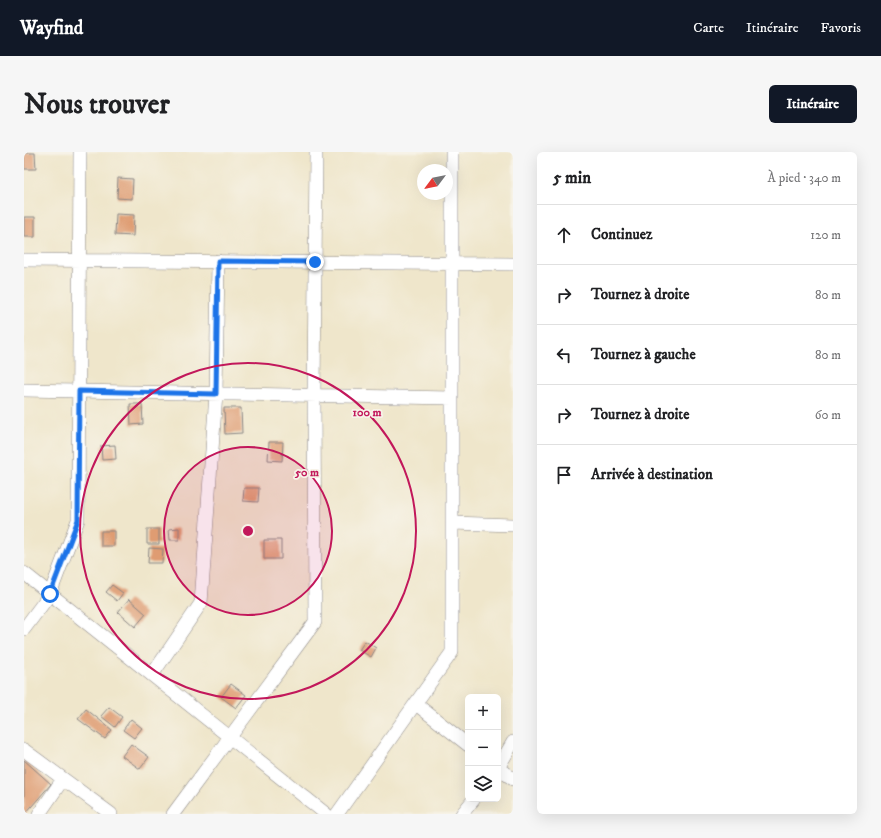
<!DOCTYPE html>
<html lang="fr">
<meta charset="utf-8">
<style>
:root{--surface:#fff;--page:#f6f6f6;--text:#202124;--muted:#757577;--line:#e0e0e0;--accent:#111827}
body{margin:0;font-family:"IM FELL DW Pica",serif;background:var(--page);color:var(--text)}
.controls{position:absolute;right:12px;bottom:12px;display:grid;overflow:hidden;border-radius:6px;box-shadow:0 4px 16px #0002}
.controls button{width:36px;height:36px;display:grid;place-items:center;padding:0;border:0;border-bottom:1px solid var(--line);background:var(--surface);color:var(--text);font:20px sans-serif}
.compass{position:absolute;left:393px;top:12px;width:36px;height:36px;border-radius:50%;background:var(--surface);box-shadow:0 4px 16px #0002;rotate:238deg}
.stop{position:absolute;width:12px;height:12px;margin:-9px;border:3px solid #1a73e8;border-radius:50%;background:#fff}
.stop.end{background:#1a73e8;border-color:#fff;box-shadow:0 1px 4px #0008}
.list{margin:0;padding:0;list-style:none}
h2{display:flex;justify-content:space-between;align-items:center;height:52px;margin:0;padding:0 16px;font-size:17px}
h2 small{font-size:13px;font-weight:400;color:var(--muted)}
.list li{display:grid;grid-template-columns:26px 1fr auto;gap:12px;align-items:center;box-sizing:border-box;height:60px;padding:0 16px;border-top:1px solid var(--line)}
.list b{display:block;font-size:15px;white-space:nowrap}
.list em{font-size:13px;font-style:normal;color:var(--muted)}
.icon{flex:none;width:22px;height:22px;fill:none;stroke:currentColor;stroke-width:2;stroke-linecap:round;stroke-linejoin:round}
.map{position:relative;flex:none;width:489px;height:662px;overflow:hidden;border-radius:6px}
header{display:flex;align-items:center;gap:24px;box-sizing:border-box;height:56px;padding:0 20px;background:var(--accent);color:#fff}
header strong{font-size:19px}
nav{display:flex;gap:22px;margin-inline-start:auto;font-size:14px}
.intro{display:flex;align-items:center;justify-content:space-between;box-sizing:border-box;height:96px;padding:0 24px}
h1{margin:0;font-size:28px}
.button{padding:10px 18px;border-radius:6px;background:var(--accent);color:#fff;font-size:14px;font-weight:700}
main{display:flex;gap:24px;padding:0 24px}
aside{flex:1;background:var(--surface);border-radius:6px;box-shadow:0 4px 16px #0002}
.map>svg:first-child{display:block}
.building{fill:#df9c72}
.lines{fill:none;stroke-linecap:round;stroke-linejoin:round}
.street-casing{stroke:#888483;stroke-width:14}
.street{stroke:#fff;stroke-width:13}
.route{stroke:#1a73e8;stroke-width:5}
.ring{fill:none;stroke:#c2185b;stroke-width:2}
.centre{fill:#c2185b;stroke:#f7f3e8;stroke-width:2}
.ring-label{font-size:12px;text-anchor:middle;font-weight:bold;fill:#c2185b;stroke:#f7f3e8;stroke-width:3.5;stroke-linejoin:round;paint-order:stroke}
</style>
<header>
<strong>Wayfind</strong>
<nav><a>Carte</a><a>Itinéraire</a><a>Favoris</a></nav>
</header>
<div class="intro"><h1>Nous trouver</h1><a class="button">Itinéraire</a></div>
<main>
<div class="map">
<svg width="489" height="662" viewBox="0 0 489 662">
<rect width="100%" height="100%" fill="#f7f3e8"/>
<filter id="ink" filterUnits="userSpaceOnUse"><feTurbulence type="fractalNoise" baseFrequency=".025" numOctaves="2"/><feDisplacementMap in="SourceGraphic" scale="8" xChannelSelector="R" yChannelSelector="G"/><feConvolveMatrix kernelMatrix="1 2 1 2 8 2 1 2 1" color-interpolation-filters="sRGB"/></filter>
<filter id="wash" filterUnits="userSpaceOnUse"><feTurbulence type="fractalNoise" baseFrequency=".012" numOctaves="4" result="noise"/><feDisplacementMap in="SourceGraphic" scale="16" xChannelSelector="R" yChannelSelector="G"/><feGaussianBlur stdDeviation="0.9" result="paint"/><feColorMatrix in="noise" values="0 0 0 0 0 0 0 0 0 0 0 0 0 0 0 0 0 1.4 0 .05"/><feComposite in="paint" operator="in"/></filter>
<g filter="url(#wash)">
<rect width="100%" height="100%" fill="#efe6cb"/>
<g id="blocks">
<path class="building" d="M0,1h11l1,16h-12z
M94,26l15,1 -1,20 -15,-1z
M92,62l18,1 -1,21 -18,-1z
M0,65h11v20h-11z
M106,252h12l1,20 -12,1z
M200,256h17l1,25 -17,1z
M245,290h14l-1,19 -14,-1z
M91,293l1,14 -14,1 -1,-14z
M220,336h15l-1,14 -15,-1z
M155,376v12h-9l-1,-11z
M123,377h12v15h-12z
M77,379h13v15h-13z
M240,388h17v19h-17z
M125,396l14,1 -1,14h-14z
M88,433l11,8 -6,8 -11,-9z
M105,447l17,15 -11,13 -17,-15z
M341,489l11,7 -5,9 -12,-7z
M207,532l15,11 -10,13 -15,-11z
M85,555l13,10 -7,10 -14,-11z
M62,557l26,21 -7,9 -27,-20z
M107,567l11,9 -8,10 -11,-8z
M107,592l18,13 -9,12 -18,-13z
M0,608l27,24 -26,30h-1z"/>
</g>
</g>
<g filter="url(#ink)">
<use href="#blocks" fill-opacity="0" stroke="#888483" stroke-width="1"/>
<g class="lines">
<defs>
<path id="street" d="M0,108l489,4
M0,238l428,8
M428,371l61,2
M0,421l302,241
M0,477l26,-35 28,-74 2,-368
M128,523l49,-72 15,-209 2,-133
M392,552l52,41
M0,598l87,64
M474,616l15,-26
M474,616l15,11
M15,662l24,-35
M149,662l142,-192 -1,-227 2,-243
M313,662l115,-162v-500
M438,662l12,-15"/>
</defs>
<use href="#street" class="street-casing"/>
<use href="#street" class="street"/>
</g>
</g>
<g class="lines" filter="url(#ink)">
<path class="route" d="M26,442l28,-74 1,-129 137,3 2,-133 97,1"/>
</g>
<circle cx="224" cy="379" r="84" fill="#c2185b" fill-opacity=".12"/>
<g class="ring">
<circle cx="224" cy="379" r="84"/>
<circle cx="224" cy="379" r="168"/>
</g>
<circle cx="224" cy="379" r="6" class="centre"/>
<g class="ring-label">
<text x="343" y="264">100 m</text>
<text x="283" y="324">50 m</text>
</g>
</svg>
<div class="controls">
<button>+</button>
<button>−</button>
<button><svg class="icon" aria-label="layers" viewBox="0 0 24 24"><path d="M12 4l9 5-9 5-9-5zM3 14l9 5 9-5"/></svg></button>
</div>
<svg class="compass" viewBox="-18 -18 36 36"><path d="M0-13l5 13h-10z" fill="#e53935"/><path d="M0 13l5-13h-10z" fill="#757577"/></svg>
<div class="stop" style="left:26px;top:442px"></div>
<div class="stop end" style="left:291px;top:110px"></div>
</div>
<aside>
<h2>5 min<small>À pied · 340 m</small></h2>
<ul class="list">
<li><svg class="icon" aria-label="ahead" viewBox="0 0 24 24"><path d="M12 20V5M6 11l6-6 6 6"/></svg><div><b>Continuez</b></div><em>120 m</em></li>
<li><svg class="icon" aria-label="right" viewBox="0 0 24 24"><path d="M7 20v-9h11M14 6l5 5-5 5"/></svg><div><b>Tournez à droite</b></div><em>80 m</em></li>
<li><svg class="icon" aria-label="left" viewBox="0 0 24 24"><path d="M17 20v-9H6M10 6l-5 5 5 5"/></svg><div><b>Tournez à gauche</b></div><em>80 m</em></li>
<li><svg class="icon" aria-label="right" viewBox="0 0 24 24"><path d="M7 20v-9h11M14 6l5 5-5 5"/></svg><div><b>Tournez à droite</b></div><em>60 m</em></li>
<li><svg class="icon" aria-label="arrive" viewBox="0 0 24 24"><path d="M6 21V4h12l-3 4 3 4H6"/></svg><div><b>Arrivée à destination</b></div></li>
</ul>
</aside>
</main>
